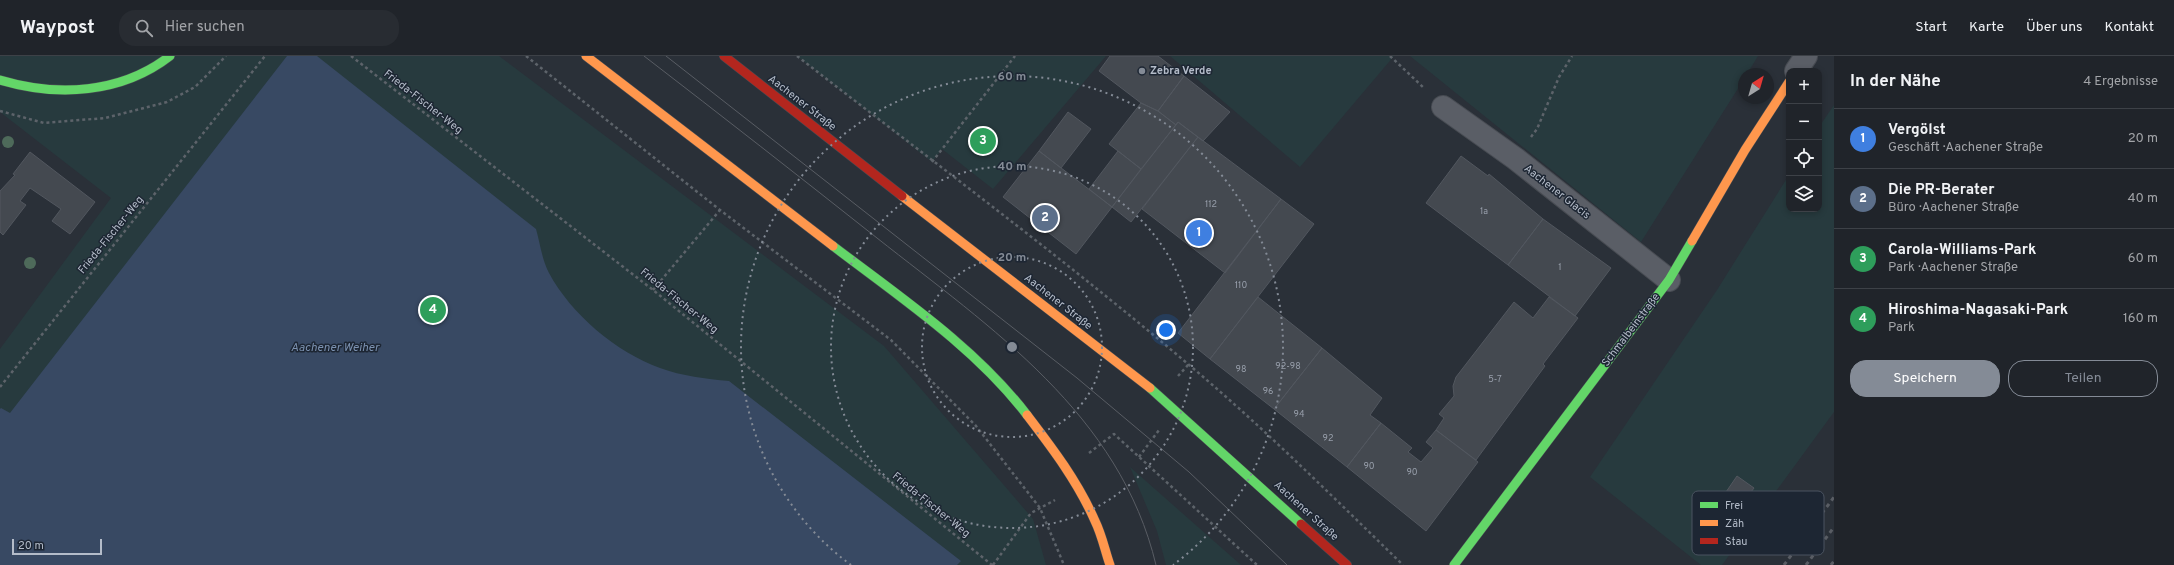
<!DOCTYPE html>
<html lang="de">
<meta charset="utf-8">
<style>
:root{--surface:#20242a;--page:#282c32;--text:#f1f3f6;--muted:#a2a4a8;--line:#3d4147;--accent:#848b96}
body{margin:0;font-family:Overpass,sans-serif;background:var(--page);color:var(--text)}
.controls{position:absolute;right:12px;top:12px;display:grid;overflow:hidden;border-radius:8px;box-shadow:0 2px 6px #0003}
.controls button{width:36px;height:36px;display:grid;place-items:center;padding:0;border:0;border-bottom:1px solid var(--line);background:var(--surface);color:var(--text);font:20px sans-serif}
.compass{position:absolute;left:1738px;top:12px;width:36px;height:36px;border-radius:50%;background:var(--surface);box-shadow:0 2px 6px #0003;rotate:37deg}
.scale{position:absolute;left:12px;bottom:10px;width:90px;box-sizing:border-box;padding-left:4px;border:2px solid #b4bcc9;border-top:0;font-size:11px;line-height:14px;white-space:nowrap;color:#b4bcc9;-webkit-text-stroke:3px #1d2633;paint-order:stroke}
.you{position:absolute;left:1166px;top:274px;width:14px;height:14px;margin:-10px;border:3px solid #fff;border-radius:50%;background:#1a73e8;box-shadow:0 0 0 6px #1a73e833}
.badge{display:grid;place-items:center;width:26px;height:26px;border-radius:50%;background:var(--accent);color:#fff;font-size:13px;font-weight:700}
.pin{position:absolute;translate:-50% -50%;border:2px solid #fff;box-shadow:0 1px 4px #0006}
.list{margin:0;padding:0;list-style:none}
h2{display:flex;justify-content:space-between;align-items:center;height:52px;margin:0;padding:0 16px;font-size:17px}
h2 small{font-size:13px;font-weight:400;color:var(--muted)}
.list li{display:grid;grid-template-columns:26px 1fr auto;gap:12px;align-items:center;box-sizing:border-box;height:60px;padding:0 16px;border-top:1px solid var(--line)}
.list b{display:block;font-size:15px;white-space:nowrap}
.list p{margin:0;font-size:13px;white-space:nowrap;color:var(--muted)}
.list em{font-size:13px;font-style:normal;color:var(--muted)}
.actions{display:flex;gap:8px;padding:12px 16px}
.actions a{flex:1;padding:9px 0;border:1px solid var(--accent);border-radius:16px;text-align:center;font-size:14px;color:var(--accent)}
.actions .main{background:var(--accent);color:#fff}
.icon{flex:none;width:22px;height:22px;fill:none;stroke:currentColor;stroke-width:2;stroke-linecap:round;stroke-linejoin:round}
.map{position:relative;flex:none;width:1834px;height:509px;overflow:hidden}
header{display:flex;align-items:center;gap:24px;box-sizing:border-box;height:56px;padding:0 20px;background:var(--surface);border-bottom:1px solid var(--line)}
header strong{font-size:19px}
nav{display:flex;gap:22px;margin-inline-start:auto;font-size:14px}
.search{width:280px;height:36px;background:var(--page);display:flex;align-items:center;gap:10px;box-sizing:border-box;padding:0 14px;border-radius:16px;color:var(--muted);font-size:15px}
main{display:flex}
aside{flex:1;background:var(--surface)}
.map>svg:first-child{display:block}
.green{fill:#273a3e}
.water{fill:#384963}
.building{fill:#444950;stroke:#52575f}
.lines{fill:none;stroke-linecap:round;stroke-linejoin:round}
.street-casing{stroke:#484c53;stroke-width:24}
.fast-casing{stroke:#484c53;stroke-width:10}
.slow-casing{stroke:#484c53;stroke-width:10}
.jam-casing{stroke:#484c53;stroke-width:10}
.path{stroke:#5d636a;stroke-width:2.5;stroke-dasharray:3 3;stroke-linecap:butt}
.street{stroke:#5a5e66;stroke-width:22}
.fast{stroke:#63d668;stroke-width:9}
.slow{stroke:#ff974d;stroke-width:9}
.jam{stroke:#b3261e;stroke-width:9}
.tram{stroke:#595d64;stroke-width:1}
.rail{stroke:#595d64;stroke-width:3;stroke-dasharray:4 4;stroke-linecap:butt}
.tree{fill:#4e6a5a}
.ring{fill:none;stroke:#848b96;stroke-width:2;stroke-dasharray:2 4}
.poi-dot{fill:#848b96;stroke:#1d2633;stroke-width:1.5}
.labels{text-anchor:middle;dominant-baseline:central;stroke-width:3;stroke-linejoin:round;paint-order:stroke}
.number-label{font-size:9px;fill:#989fab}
.poi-label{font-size:11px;font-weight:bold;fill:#b4bcc9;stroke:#1d2633;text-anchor:start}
.street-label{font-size:11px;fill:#b4bcc9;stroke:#1d2633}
.water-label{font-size:12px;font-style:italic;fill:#7c92b1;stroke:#1d2633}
.key{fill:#1d2633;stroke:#4a5360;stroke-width:1}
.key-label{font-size:11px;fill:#b4bcc9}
.centre{fill:#848b96;stroke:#1d2633;stroke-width:2}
.ring-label{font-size:12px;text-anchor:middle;font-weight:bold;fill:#848b96;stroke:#1d2633;stroke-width:3;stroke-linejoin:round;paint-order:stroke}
</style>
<header>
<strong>Waypost</strong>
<div class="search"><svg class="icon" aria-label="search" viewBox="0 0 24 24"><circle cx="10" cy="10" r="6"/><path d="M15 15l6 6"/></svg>Hier suchen</div>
<nav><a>Start</a><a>Karte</a><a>Über uns</a><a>Kontakt</a></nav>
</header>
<main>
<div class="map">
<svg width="1834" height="509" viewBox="0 0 1834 509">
<rect width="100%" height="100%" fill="#2a3038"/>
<path class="green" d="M0,0h499l385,290 149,173 13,46h-1046v-216l111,-151 -111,-86z
M797,0h309l-113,133 -51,-40 -10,13z
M1170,0h224l-94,111z
M1410,0h348l-11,18h-3v5l-103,163z
M1834,49v307l-112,153h-21l-111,-88 127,-187 72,-115v34h30v-82z
M1130,411l111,98h-75l-9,-34z"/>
<path class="water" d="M287,0h30l219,173c4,14 6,31 13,44 22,41 67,79 111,95 22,8 46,11 69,13l232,180 -4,4h-957v-156l1,-1 9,5z"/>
<path class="building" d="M1110,0h48l26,20 -26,35 -17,-8 -42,-32z
M1184,20l46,36 -27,29 -25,-19 -2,3 -18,-14z
M1141,47l17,8 18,14 -35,44 -32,-25z
M1068,56l23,17 -30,39 -22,-17z
M1178,66l20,15 -67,85 -19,-15z
M1198,81l83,62 -56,74 -83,-64z
M1039,95l73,56 -36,47 -73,-57z
M1118,95l23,18 -29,38 -23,-18z
M30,96l65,50 -25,32 -18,-13 9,-12 -31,-21 -10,13 6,4 -23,30 -3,-3v-41l15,-16 -2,-1z
M1461,100l27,20 1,-2 54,45 -35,46 -82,-62z
M1281,143l33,25 -104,135 -32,-26z
M1543,163l68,49 -36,48 -67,-51z
M1258,241l64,51 -48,61 -64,-50z
M1549,241l29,21 -35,46 2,2 -69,94 -40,-30 8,-12 -5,-4 15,-18 -1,-10 3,-9 58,-75 19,16z
M1322,292l60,50 -12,17 11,8 -34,44 -73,-58z
M1381,367l31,25 -4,4 13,10 12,-14 -7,-6 10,-12 42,32 -52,69 -79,-64z
M1737,420l17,12 -12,16 -16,-12z"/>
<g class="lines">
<defs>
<path id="street" d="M1796,15l10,-15
M1443,51l73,52 153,121"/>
<path id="fast" d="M0,24c57,17 121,14 170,-24
M833,190c67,51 143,102 194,169
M1150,332l151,136
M1454,509l215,-285 23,-39"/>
<path id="slow" d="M586,0l247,190
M902,140l248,192
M1692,185l53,-91 44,-68
M1027,359c26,34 51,67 68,106 7,14 10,30 15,44"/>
<path id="jam" d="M724,0l178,140
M1301,468l46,41"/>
</defs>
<use href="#street" class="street-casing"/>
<use href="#fast" class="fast-casing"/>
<use href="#slow" class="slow-casing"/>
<use href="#jam" class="jam-casing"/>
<path class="path" d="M351,0l302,234 339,275
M526,0l194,154 171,130 85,86 64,82 24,57
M797,0c131,102 265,201 391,308 75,63 145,133 215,201
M1390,0l34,32
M0,55l44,12 61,-5 62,-16 28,-15 31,-31
M1531,81l6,-8 22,-52 13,-21
M932,106l83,-106
M653,234l67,-80
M1178,320l11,-12
M0,331l265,-331
M1089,397l25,-19 143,131
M1139,401l20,-27
M993,509l38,-52 24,-13"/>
<use href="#street" class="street"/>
<use href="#fast" class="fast"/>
<use href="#slow" class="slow"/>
<use href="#jam" class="jam"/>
<path class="tram" d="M644,0c78,60 156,121 233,182 114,90 243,176 279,327
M666,0l411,322 112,94 98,93"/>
<path class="rail" d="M1784,509l50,-68
M1806,509l28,-38
M1831,509l3,-4"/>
</g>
<g class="tree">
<circle cx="8" cy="86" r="6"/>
<circle cx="30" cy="207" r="6"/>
</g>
<g class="ring">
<circle cx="1012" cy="291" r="90"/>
<circle cx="1012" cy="291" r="181"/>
<path d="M851 509A271 271 0 1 1 1173 509"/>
</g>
<circle class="poi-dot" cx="1142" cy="15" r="4"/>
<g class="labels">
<g class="number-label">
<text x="1211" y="148">112</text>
<text x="1484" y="155">1a</text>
<text x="1560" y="211">1</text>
<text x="1241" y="229">110</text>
<text x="1288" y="310">92-98</text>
<text x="1241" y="313">98</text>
<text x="1495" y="323">5-7</text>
<text x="1268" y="335">96</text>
<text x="1299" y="358">94</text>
<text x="1328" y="382">92</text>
<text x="1369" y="410">90</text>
<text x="1412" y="416">90</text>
</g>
<g class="poi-label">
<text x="1150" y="15">Zebra Verde</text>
</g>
<g class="street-label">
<text transform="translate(423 46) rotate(38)">Frieda-Fischer-Weg</text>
<text transform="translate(802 47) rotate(38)">Aachener Straße</text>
<text transform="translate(1557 136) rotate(38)">Aachener Glacis</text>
<text transform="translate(111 179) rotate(-51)">Frieda-Fischer-Weg</text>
<text transform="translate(679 245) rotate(39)">Frieda-Fischer-Weg</text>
<text transform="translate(1058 246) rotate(38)">Aachener Straße</text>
<text transform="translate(1631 274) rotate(-53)">Schmalbeinstraße</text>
<text transform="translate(931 449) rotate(39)">Frieda-Fischer-Weg</text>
<text transform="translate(1306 455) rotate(42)">Aachener Straße</text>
</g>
<g class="water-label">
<text x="335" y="292">Aachener Weiher</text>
</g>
</g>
<rect x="1692" y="435" width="132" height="64" rx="6" class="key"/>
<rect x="1700" y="446" width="18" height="6" fill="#63d668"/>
<rect x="1700" y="464" width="18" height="6" fill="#ff974d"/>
<rect x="1700" y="482" width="18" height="6" fill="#b3261e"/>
<g class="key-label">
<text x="1725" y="453">Frei</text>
<text x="1725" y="471">Zäh</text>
<text x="1725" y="489">Stau</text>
</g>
<circle cx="1012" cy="291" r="6" class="centre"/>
<g class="ring-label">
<text x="1012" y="24">60 m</text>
<text x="1012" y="114">40 m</text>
<text x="1012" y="205">20 m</text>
</g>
</svg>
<div class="controls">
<button>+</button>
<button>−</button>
<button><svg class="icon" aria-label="locate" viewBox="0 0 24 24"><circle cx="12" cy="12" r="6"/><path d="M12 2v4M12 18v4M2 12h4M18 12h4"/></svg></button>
<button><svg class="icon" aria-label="layers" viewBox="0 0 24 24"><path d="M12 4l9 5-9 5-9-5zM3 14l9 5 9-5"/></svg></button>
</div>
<svg class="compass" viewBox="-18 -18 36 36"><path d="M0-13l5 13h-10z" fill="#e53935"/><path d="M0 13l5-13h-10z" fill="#a2a4a8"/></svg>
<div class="scale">20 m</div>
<div class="you"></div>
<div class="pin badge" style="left:1199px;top:177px;background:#3f7fe0">1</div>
<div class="pin badge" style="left:1045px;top:162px;background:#5c6f8a">2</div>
<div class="pin badge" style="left:983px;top:85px;background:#2e9e5b">3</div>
<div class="pin badge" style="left:433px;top:254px;background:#2e9e5b">4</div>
</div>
<aside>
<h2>In der Nähe<small>4 Ergebnisse</small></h2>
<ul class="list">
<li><span class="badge" style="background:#3f7fe0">1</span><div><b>Vergölst</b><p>Geschäft · Aachener Straße</p></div><em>20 m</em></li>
<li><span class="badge" style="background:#5c6f8a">2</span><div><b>Die PR-Berater</b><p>Büro · Aachener Straße</p></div><em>40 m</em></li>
<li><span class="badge" style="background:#2e9e5b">3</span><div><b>Carola-Williams-Park</b><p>Park · Aachener Straße</p></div><em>60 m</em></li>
<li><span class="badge" style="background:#2e9e5b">4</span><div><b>Hiroshima-Nagasaki-Park</b><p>Park</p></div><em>160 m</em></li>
</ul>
<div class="actions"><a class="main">Speichern</a><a>Teilen</a></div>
</aside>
</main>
